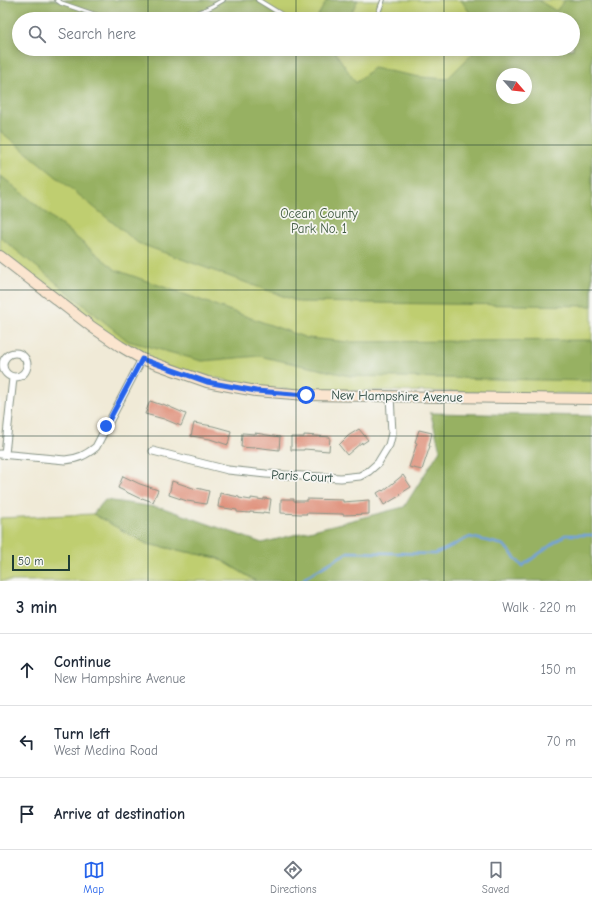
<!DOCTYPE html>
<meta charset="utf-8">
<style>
:root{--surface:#fff;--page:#f6f6f7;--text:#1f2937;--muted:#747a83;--line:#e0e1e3;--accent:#2563eb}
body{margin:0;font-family:"Comic Neue",sans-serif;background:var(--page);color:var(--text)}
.compass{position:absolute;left:496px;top:68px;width:36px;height:36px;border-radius:50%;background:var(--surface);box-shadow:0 2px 10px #0003;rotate:118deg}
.scale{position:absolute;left:12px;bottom:10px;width:58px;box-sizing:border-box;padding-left:4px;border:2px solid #1f3d34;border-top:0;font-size:11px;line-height:14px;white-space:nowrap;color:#1f3d34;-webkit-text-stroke:3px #f6f6f2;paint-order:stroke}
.stop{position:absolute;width:12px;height:12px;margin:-9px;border:3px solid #2563eb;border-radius:50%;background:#fff}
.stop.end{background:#2563eb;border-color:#fff;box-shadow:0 1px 4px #0008}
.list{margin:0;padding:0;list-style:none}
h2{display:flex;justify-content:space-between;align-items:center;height:52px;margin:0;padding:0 16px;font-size:17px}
h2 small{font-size:13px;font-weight:400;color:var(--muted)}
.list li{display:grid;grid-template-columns:26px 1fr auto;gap:12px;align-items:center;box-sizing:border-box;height:72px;padding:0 16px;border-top:1px solid var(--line)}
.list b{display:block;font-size:15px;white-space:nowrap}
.list p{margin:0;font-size:13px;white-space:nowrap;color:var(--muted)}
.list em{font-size:13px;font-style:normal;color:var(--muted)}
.icon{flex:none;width:22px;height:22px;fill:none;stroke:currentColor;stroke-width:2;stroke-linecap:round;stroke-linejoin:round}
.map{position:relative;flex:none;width:592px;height:581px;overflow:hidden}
.search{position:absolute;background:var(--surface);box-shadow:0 2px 10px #0003;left:12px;right:12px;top:12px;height:44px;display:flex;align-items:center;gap:10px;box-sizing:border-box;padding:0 14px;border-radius:22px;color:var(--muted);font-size:15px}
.sheet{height:268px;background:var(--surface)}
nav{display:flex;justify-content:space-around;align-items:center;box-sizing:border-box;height:56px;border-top:1px solid var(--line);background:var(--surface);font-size:11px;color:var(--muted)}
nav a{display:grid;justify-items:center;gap:2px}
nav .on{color:var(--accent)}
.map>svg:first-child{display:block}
.green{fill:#bfce70;stroke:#6f8652;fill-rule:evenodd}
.forest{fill:#97b162;stroke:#5b774b;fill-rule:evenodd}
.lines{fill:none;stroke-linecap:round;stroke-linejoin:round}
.stream{stroke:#71a2dc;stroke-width:2.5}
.building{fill:#df8e78}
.lane-casing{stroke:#889486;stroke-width:5.5}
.street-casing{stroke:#889486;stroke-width:9}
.secondary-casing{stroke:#889486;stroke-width:12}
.lane{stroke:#fff;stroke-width:3.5}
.street{stroke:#fff;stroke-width:7}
.secondary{stroke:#fbe5cf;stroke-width:10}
.route{stroke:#2563eb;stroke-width:5}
.grid{fill:none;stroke:#1f3d34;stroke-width:1;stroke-opacity:0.55}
.labels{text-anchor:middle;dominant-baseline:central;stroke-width:3.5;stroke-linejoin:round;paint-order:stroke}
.park-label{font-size:13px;fill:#3f5a40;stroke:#f6f6f2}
.street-label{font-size:13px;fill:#1f3d34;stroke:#f6f6f2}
</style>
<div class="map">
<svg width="592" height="581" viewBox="0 0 592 581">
<rect width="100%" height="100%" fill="#f6f6f2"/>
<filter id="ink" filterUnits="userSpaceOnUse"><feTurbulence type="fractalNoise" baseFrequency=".025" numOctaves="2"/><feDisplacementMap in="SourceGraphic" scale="8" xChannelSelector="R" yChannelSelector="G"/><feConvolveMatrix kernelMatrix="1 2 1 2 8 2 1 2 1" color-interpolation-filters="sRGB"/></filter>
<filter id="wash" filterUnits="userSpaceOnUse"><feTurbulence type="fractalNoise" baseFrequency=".012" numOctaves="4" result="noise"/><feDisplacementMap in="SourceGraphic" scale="16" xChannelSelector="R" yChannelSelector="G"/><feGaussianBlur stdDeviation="0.9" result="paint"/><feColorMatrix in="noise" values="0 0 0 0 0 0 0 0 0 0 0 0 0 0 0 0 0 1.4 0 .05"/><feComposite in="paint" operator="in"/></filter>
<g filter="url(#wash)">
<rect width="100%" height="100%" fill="#f0ead7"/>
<path class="green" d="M0,0h592v394l-201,-3h-85l-49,-4 -99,-22 -16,-6 -142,-103zM19,19h554v30h-554zM502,74h24v24h-24z
M93,514l54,30 71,14 38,23h-256v-63z"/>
<path class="forest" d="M0,0h256l30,19h-267v30h314l23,34 17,-15 47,9 27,2 30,-30h96v-30h-99l-13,-19h77l18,11 9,-11h27v306l-293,-4 -161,-59 -138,-112zM502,74h24v24h-24z
M327,0h31l-10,19h-32z
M0,175l116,95 191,68 41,4 244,-2v41l-242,-5 -91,-20 -57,5 -74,-20 -128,-104z
M429,413l163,3v165h-336l-38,-23 -71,-14 -54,-30 12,-14 58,8 99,35 142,-36 36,-57 -9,-35z"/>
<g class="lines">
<path class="stream" d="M302,581l4,-4 42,-25 87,2 35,-17 34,8 18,21 43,-31h27"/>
</g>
<g id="blocks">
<path class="building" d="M150,401l12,4 1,-1 23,10 -5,12 -17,-7 -19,-5z
M194,423l19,3 18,5 -3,14 -18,-6 -19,-3z
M359,429l9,11 -6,4v-2l-15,13 -8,-10 9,-9z
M419,430l13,3 -3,13h1l-8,24 -13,-3 8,-24 -2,-1z
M242,433l13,1v-1l25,4 -1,13 -25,-3v1l-13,-1z
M304,435l26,2 -1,14 -25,-2v1h-13v-13h13z
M403,475l8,12 -11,7 1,1 -17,10 -7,-12 5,-3 1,1z
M123,476l17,8 18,6 -5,12 -11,-4 -1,1 -23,-11z
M172,481l24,8 1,-1 12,3 -3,13 -19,-3 -18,-6z
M220,493l19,4v1l12,2v-2l13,2v-2l7,1 -2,14 -6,-1v1l-13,-1v1l-13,-1v-2l-19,-3z
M281,499h13v2h13v-2l36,1v2l26,-2v14l-26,1v-1l-37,-1 1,1h-7l-19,-1z"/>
</g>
</g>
<g filter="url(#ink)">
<use href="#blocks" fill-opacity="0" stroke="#889486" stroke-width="1"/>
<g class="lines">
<defs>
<path id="lane" d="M57,0l4,3 41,14 14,2
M258,0l31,19
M177,19c17,-4 31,-9 46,-19
M376,19l7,-19
M335,49l11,2 9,-2"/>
<path id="street" d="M3 365a12 12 0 1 1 24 0a12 12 0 1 1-24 0Z
M153,451l75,19 38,4 75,4 19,-2 9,-5 9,-8 11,-18 3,-12 -2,-37
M0,454l65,6c13,-1 21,-5 31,-13l46,-88
M5,454l8,-76"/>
<path id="secondary" d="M0,256l92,71 28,19 22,13 65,23 49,9 50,4 286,4"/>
</defs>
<use href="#lane" class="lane-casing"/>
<use href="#street" class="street-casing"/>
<use href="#secondary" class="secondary-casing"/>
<use href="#lane" class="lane"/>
<use href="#street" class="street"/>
<use href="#secondary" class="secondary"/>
</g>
</g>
<g class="lines" filter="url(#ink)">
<path class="route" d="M106,426l36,-67 65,23 49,9 50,4"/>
</g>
<path class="grid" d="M148,0v19M296,0v19M444,0v19M148,49v532M296,49v532M444,49v532M0,145h592M0,290h592M0,436h592"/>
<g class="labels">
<g class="park-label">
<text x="319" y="213">Ocean County<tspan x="319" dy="15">Park No. 1</tspan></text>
</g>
<g class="street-label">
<text transform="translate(397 396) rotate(1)">New Hampshire Avenue</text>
<text transform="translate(302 476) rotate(3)">Paris Court</text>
</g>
</g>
</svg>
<svg class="compass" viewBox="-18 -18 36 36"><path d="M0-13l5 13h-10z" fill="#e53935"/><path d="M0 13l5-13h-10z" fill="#747a83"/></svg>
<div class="scale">50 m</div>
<div class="stop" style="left:306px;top:395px"></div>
<div class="stop end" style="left:106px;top:426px"></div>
<div class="search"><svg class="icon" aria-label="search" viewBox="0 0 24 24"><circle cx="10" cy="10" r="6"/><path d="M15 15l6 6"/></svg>Search here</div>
</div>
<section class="sheet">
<h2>3 min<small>Walk · 220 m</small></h2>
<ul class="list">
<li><svg class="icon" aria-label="ahead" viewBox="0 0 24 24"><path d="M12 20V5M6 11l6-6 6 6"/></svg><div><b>Continue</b><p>New Hampshire Avenue</p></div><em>150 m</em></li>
<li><svg class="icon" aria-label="left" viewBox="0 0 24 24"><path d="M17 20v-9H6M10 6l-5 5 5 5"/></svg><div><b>Turn left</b><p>West Medina Road</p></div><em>70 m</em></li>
<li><svg class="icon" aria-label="arrive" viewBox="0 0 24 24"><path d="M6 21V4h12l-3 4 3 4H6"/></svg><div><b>Arrive at destination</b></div></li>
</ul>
</section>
<nav>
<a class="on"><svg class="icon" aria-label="map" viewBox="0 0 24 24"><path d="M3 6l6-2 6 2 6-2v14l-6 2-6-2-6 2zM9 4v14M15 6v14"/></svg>Map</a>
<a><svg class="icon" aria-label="directions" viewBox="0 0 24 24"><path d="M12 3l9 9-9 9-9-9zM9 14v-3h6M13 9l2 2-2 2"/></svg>Directions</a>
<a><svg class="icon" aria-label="saved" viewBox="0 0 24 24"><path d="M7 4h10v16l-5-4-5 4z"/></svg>Saved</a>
</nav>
